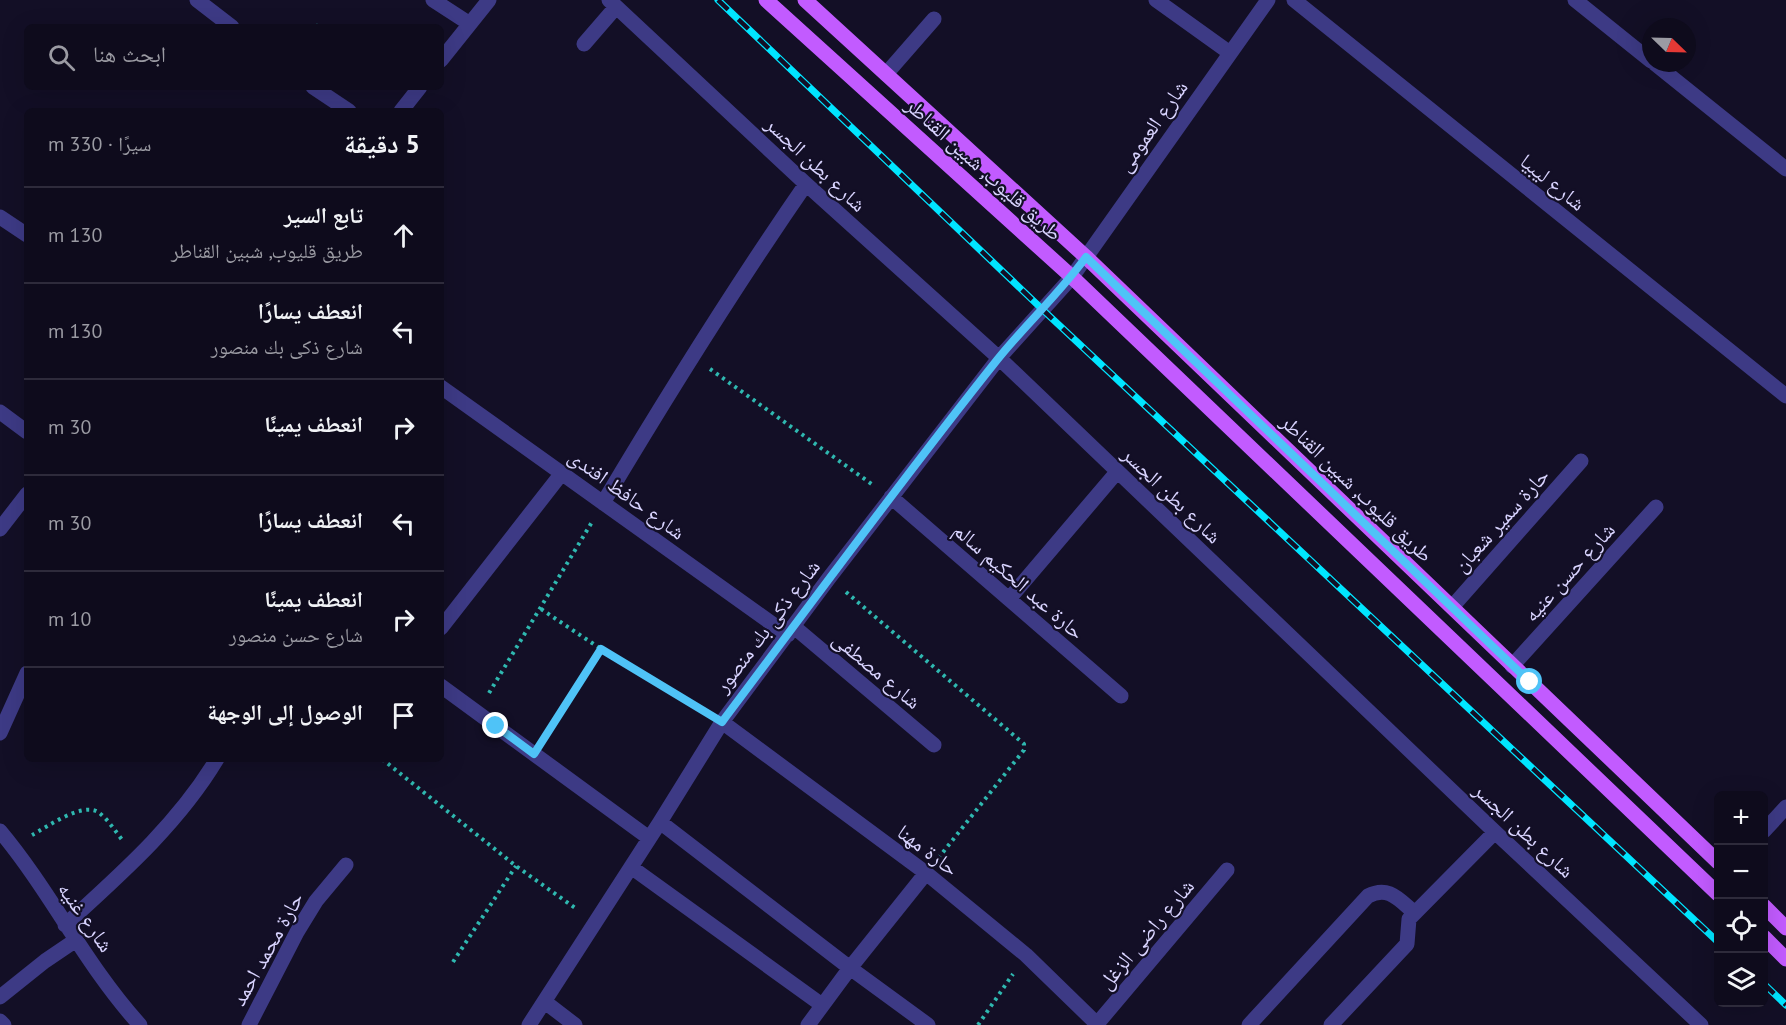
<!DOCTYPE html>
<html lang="ar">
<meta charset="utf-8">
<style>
:root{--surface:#0e0b1c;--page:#171425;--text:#f1f3f6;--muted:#9b9ba3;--line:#2e2b3b}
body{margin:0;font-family:"PT Sans","Noto Naskh Arabic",sans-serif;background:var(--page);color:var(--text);direction:rtl}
.controls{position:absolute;right:18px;bottom:18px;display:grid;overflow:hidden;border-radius:9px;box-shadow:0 6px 24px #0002}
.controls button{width:54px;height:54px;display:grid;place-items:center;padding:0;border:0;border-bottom:2px solid var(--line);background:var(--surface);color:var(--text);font:30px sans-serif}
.compass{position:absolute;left:1642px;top:18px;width:54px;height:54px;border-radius:50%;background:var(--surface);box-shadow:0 6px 24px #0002;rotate:113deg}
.stop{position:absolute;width:18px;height:18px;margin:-14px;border:4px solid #4fc3f7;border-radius:50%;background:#fff}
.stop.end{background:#4fc3f7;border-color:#fff;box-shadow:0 2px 6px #0008}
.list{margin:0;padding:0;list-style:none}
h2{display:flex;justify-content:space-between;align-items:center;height:78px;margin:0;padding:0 24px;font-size:26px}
h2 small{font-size:20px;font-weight:400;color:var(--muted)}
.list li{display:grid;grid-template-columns:39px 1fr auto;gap:18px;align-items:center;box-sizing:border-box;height:96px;padding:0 24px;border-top:2px solid var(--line)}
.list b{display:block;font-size:22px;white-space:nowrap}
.list p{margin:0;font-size:20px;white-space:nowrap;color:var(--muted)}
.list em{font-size:20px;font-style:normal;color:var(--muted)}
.icon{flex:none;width:33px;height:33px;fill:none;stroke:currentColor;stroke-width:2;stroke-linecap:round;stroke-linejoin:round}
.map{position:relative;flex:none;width:1786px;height:1025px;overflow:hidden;direction:ltr}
.search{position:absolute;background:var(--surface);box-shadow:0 6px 24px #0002;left:24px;top:24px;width:420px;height:66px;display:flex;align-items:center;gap:15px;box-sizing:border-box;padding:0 21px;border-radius:9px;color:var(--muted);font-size:22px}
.panel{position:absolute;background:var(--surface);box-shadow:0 6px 24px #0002;left:24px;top:108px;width:420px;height:654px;border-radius:9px;direction:rtl}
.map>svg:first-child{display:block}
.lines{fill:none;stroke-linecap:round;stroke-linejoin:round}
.path{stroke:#2fb8b0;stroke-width:4;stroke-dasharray:3 4.5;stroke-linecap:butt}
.minor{stroke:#3d3a85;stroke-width:15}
.major{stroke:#c25bff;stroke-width:15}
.rail-casing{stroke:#00e5ff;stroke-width:7}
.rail{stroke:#130f26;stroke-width:4.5;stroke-dasharray:14;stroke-linecap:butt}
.route{stroke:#4fc3f7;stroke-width:8}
.labels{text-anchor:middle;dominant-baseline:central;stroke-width:4.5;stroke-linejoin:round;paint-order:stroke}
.street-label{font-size:21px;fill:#d9d4ff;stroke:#130f26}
</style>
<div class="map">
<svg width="1786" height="1025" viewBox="0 0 1786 1025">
<rect width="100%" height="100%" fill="#130f26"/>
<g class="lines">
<path class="path" d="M317,27l3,-5
M710,369l163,116
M846,592l178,152v6l-84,106
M541,609l60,40 102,62
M489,693l103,-171
M546,734l55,-85
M382,759l134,107 62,44
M32,835c15,-8 50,-33 66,-23 9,6 18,20 25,29
M453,962l63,-96
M978,1025l35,-51"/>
<path class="minor" d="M197,0l35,27
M433,0l37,24
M609,0l197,184 193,174 496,474 206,193
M1156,0l74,53
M1294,0l492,396
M1575,0l76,61
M584,44l32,-37
M441,60l48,-60
M1654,63l132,106
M886,74l48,-55
M313,87l36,24
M401,111l19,-24
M0,217l27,18
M441,387l347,248
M0,412l27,20
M891,497l230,199
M603,503c65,-109 131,-215 203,-319
M0,529l27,-35
M1009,599l108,-127
M1452,607l129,-146
M793,626l141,119
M441,628l121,-155
M1512,666l144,-159
M441,686l208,152
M722,722l204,151 100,82 72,70
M0,733l27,-60
M660,822l190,146 78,57
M0,831c51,61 86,135 140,194
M1764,831l22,-24
M631,867l191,138
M65,925c56,-51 113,-101 152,-166
M0,997l45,-36 31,-21
M545,1002l30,23
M0,1021l4,4
M1097,1024l130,-154
M249,1025l48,-93 19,-31 30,-36
M529,1025l131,-203 62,-100 107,-144 170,-220 73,-81 196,-277
M808,1025l42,-57 76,-95
M1249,1025l119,-129c21,-11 31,4 47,17
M1331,1025l76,-81 2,-25 86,-87"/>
<path class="major" d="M766,0l306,277 646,617
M805,0l281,257 632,605
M1764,906l22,22
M1764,937l22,22"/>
<defs>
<path id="rail" d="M718,0l325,310 675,632
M1764,984l22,21"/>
</defs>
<use href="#rail" class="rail-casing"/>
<use href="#rail" class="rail"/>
</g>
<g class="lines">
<path class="route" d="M496,726l38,28 67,-105 121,73c91,-121 180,-243 275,-362 28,-35 62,-66 89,-103l444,425"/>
</g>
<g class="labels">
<g class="street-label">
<text transform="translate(1152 126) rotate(-55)">شارع العمومى</text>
<text transform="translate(816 164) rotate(43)">شارع بطن الجسر</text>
<text transform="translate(984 169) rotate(42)">طريق قليوب, شبين القناطر</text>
<text transform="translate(1553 182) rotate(39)">شارع ليبيا</text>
<text transform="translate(1357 488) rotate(44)">طريق قليوب, شبين القناطر</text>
<text transform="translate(627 494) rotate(36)">شارع حافظ افندى</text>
<text transform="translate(1172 495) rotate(44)">شارع بطن الجسر</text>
<text transform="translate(1501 520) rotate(-48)">حارة سمير شعبان</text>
<text transform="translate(1569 572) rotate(-48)">شارع حسن عنيه</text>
<text transform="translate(1019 581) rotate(41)">حارة عبد الحكيم سالم</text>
<text transform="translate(767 626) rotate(-53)">شارع ذكى بك منصور</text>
<text transform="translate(877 670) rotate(40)">شارع مصطفى</text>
<text transform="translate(1524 830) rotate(43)">شارع بطن الجسر</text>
<text transform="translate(928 850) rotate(37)">حارة مهنا</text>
<text transform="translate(86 917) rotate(55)">شارع غنيه</text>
<text transform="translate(1146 934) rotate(-50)">شارع راضى الزغل</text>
<text transform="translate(267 949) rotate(-61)">حارة محمد احمد</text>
</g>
</g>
</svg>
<div class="controls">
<button>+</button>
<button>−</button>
<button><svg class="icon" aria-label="locate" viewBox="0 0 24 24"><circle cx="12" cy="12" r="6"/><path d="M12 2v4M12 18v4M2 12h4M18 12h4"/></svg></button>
<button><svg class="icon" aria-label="layers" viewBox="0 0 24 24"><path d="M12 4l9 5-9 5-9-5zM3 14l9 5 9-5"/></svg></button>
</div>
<svg class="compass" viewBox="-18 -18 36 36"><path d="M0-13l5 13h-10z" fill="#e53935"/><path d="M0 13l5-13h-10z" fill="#9b9ba3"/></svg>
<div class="stop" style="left:1530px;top:682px"></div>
<div class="stop end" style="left:496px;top:726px"></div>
<div class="search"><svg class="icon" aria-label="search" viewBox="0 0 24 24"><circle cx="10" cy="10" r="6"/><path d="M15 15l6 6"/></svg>ابحث هنا</div>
<section class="panel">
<h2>5 دقيقة<small>سيرًا · 330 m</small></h2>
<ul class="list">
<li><svg class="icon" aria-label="ahead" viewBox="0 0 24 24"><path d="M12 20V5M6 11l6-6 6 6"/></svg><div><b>تابع السير</b><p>طريق قليوب, شبين القناطر</p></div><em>130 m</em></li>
<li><svg class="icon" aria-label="left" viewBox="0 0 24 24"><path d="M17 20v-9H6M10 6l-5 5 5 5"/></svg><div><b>انعطف يسارًا</b><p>شارع ذكى بك منصور</p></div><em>130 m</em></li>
<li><svg class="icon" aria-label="right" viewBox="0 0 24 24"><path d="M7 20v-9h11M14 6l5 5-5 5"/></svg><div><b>انعطف يمينًا</b></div><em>30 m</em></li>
<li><svg class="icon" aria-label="left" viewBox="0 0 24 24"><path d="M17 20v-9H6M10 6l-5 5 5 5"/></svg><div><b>انعطف يسارًا</b></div><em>30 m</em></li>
<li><svg class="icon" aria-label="right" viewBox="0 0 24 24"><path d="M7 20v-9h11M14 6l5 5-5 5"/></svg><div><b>انعطف يمينًا</b><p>شارع حسن منصور</p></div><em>10 m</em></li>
<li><svg class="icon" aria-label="arrive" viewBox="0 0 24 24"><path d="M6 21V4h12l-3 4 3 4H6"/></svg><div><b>الوصول إلى الوجهة</b></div></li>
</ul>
</section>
</div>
